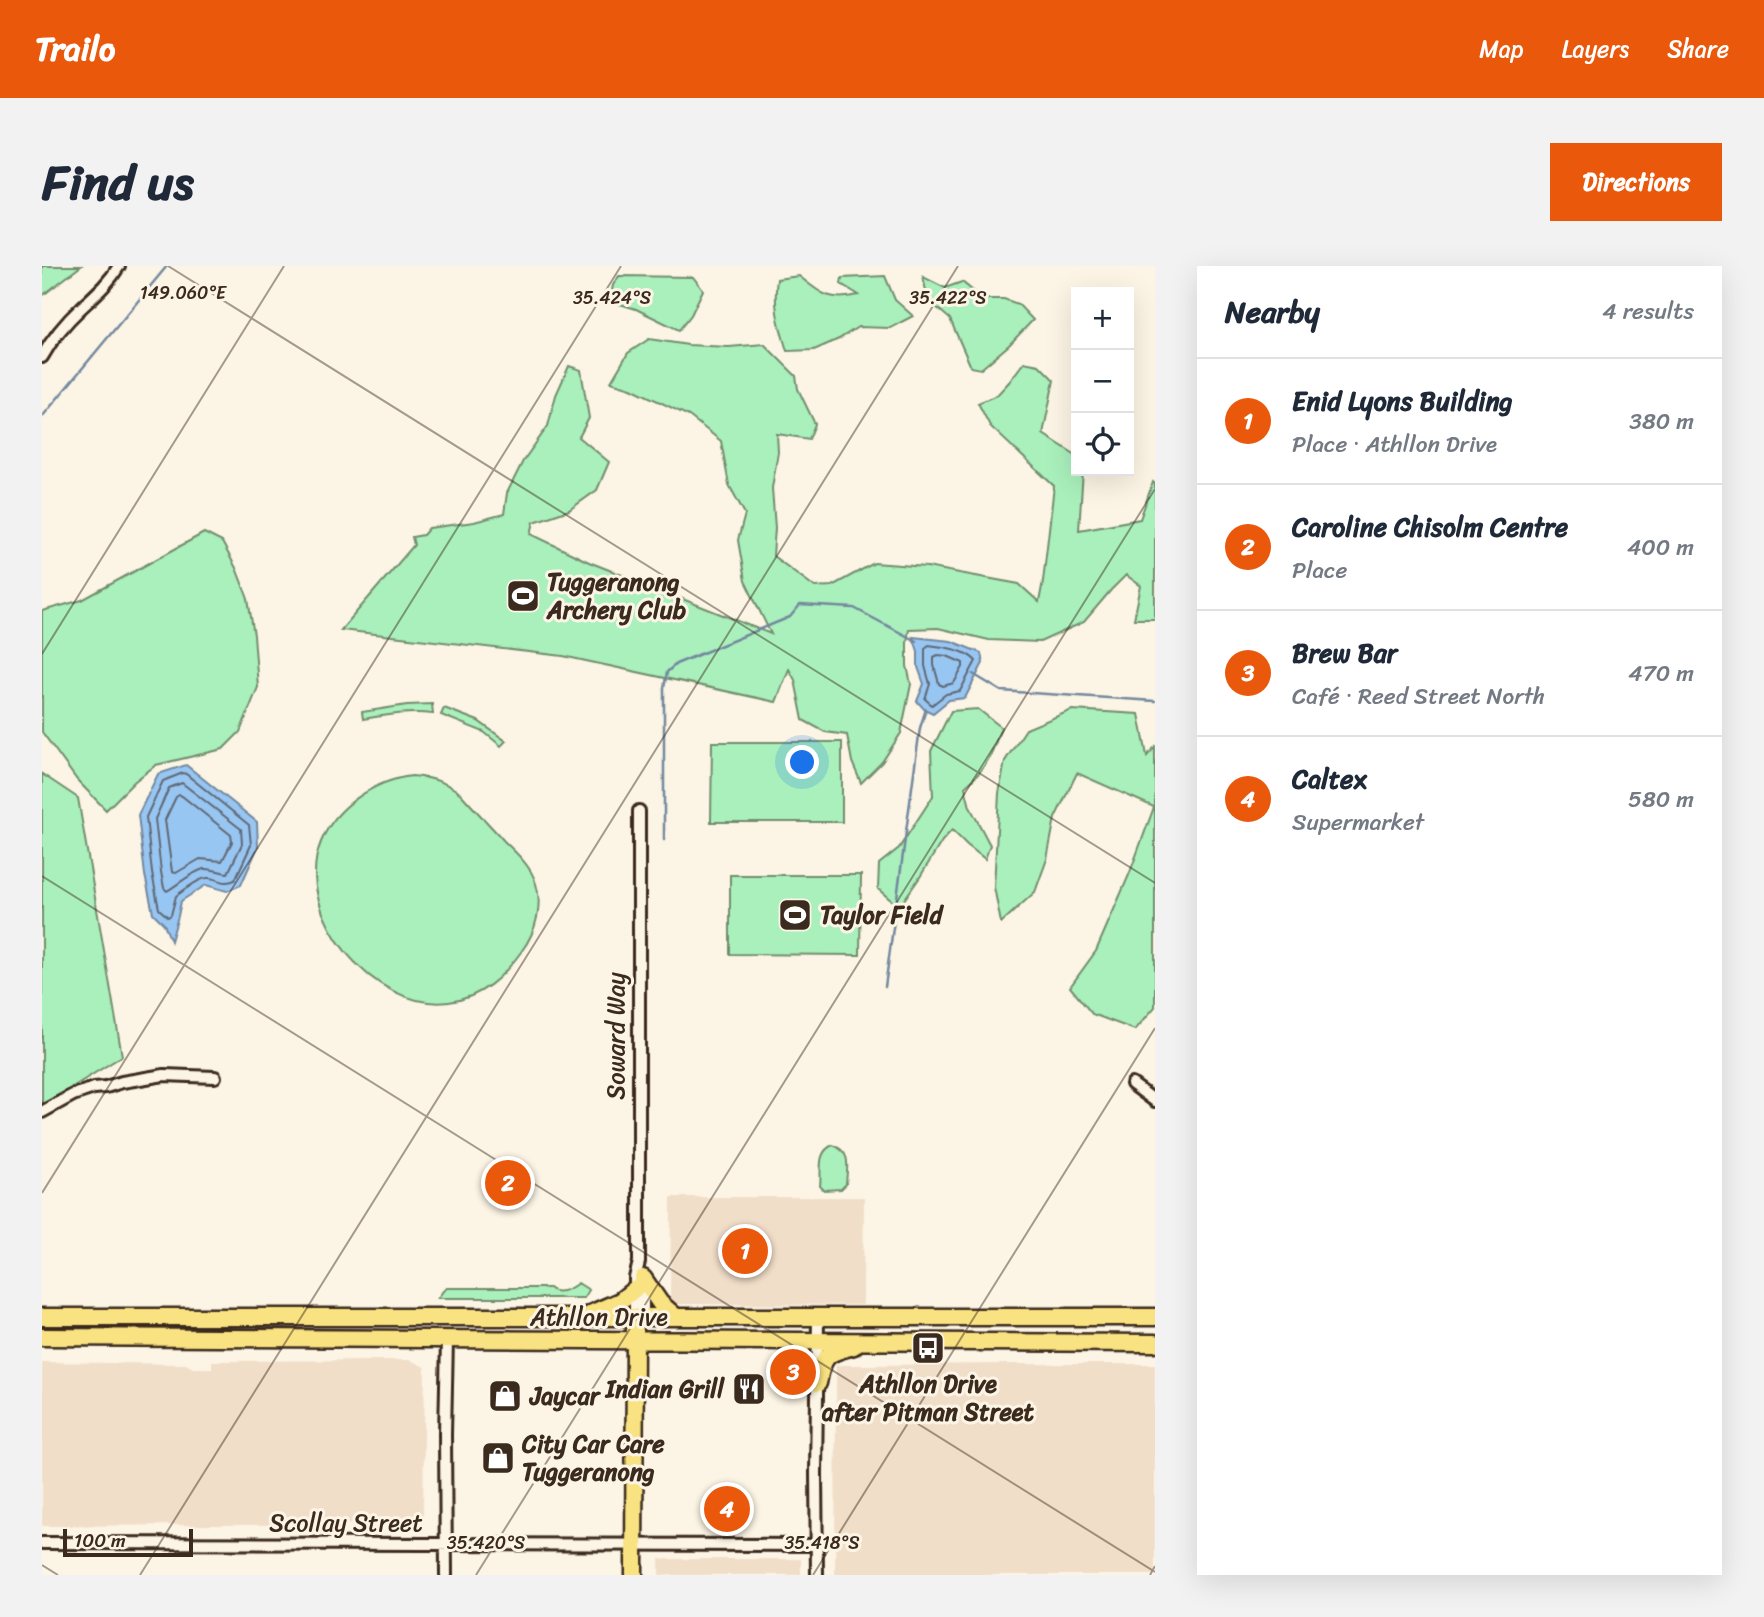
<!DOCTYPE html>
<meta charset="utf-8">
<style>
:root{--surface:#fff;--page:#f2f2f3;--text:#1f2937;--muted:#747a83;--line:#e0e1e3;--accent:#ea580c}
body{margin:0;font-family:Sriracha,sans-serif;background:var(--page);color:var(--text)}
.controls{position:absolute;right:21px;top:21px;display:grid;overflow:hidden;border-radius:0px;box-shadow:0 7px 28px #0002}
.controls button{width:63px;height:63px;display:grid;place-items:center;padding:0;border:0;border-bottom:2px solid var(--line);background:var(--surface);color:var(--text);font:35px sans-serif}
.scale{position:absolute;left:21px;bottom:18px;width:130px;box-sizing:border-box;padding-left:7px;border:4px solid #3b2a1e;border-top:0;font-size:19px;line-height:24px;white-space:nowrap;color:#3b2a1e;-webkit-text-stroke:5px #fcf5e5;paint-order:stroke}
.you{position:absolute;left:761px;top:497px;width:24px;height:24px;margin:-18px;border:5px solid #fff;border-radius:50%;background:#1a73e8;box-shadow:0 0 0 10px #1a73e833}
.badge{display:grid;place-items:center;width:46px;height:46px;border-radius:50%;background:var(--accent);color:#fff;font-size:23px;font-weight:700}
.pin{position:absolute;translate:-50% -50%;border:4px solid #fff;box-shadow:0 2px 7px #0006}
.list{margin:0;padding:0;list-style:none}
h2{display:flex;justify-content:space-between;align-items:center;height:91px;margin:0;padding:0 28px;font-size:30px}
h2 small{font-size:23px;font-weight:400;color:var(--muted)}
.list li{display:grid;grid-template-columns:46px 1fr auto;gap:21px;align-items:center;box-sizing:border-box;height:126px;padding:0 28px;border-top:2px solid var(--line)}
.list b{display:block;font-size:26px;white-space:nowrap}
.list p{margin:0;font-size:23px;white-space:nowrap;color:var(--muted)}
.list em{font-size:23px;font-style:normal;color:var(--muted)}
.icon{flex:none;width:38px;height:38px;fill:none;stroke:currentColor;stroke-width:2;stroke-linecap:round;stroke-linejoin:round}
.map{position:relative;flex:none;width:1113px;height:1309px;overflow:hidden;border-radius:0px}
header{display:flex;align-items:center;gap:42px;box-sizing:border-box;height:98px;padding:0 35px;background:var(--accent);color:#fff}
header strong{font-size:33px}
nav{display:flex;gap:38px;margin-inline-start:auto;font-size:24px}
.intro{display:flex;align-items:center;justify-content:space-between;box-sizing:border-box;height:168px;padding:0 42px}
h1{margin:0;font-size:49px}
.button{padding:18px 32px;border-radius:0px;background:var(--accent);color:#fff;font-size:24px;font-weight:700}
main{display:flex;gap:42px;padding:0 42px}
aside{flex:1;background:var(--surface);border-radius:0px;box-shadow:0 7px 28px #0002}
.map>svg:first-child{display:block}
.built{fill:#f1dec9}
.green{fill:#a9f0bc;stroke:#728d6d;stroke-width:2}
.water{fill:#98c6f3;stroke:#73889e;stroke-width:2}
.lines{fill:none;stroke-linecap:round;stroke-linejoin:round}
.shore{stroke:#606873;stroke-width:2}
.stream{stroke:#73889e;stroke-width:2.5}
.street-casing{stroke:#3b2a1e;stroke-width:16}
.primary-casing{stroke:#3b2a1e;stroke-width:21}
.street{stroke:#fcf5e5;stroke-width:10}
.primary{stroke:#f8e281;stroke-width:16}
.ticks{fill:none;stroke:#3b2a1e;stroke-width:2;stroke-opacity:0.45}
.labels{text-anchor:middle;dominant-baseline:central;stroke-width:6;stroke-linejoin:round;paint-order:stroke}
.poi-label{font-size:24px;font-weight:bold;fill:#3b2a1e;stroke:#fcf5e5;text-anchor:start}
.street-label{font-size:24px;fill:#3b2a1e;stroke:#fcf5e5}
.ticks-label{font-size:18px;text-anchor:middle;fill:#3b2a1e;stroke:#fcf5e5;stroke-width:6;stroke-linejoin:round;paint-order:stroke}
</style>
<header>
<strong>Trailo</strong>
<nav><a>Map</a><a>Layers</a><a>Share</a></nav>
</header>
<div class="intro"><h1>Find us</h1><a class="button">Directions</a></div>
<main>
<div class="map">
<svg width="1113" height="1309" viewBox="0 0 1113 1309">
<rect width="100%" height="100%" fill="#fcf5e5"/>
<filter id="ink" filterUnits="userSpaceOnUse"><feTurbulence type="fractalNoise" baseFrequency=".0143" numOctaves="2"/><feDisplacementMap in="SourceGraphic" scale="14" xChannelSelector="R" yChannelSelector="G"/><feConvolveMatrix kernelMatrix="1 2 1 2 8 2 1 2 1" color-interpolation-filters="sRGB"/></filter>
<g filter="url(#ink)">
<path class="built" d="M629,931h193l-1,108 -193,-1z
M368,1094l15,7 -2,150 -6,7 -375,2v-164l144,2 7,4h19v-7z
M974,1098h139v211h-320l1,-210z
M617,1293h142v16h-142z"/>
<path class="green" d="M0,0h39l-39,30z
M577,10l74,1 10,13 -12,25 -12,15 -43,-21 -26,-8 3,-16z
M757,10c22,18 30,26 60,19l-18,-11 1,-6 43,-2 10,24 18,16 -23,12 -32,-1 -19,12 -25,11 -27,1c-8,-27 -14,-44 -10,-72z
M881,11l22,11 17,-6 21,17h21l14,5 15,16 -24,25 -28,24 -10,-2 -21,-48 -22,-19z
M607,73l39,6 41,2 35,-3 32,32 2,13 17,35 -6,15 -32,-5 1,18 -6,36 3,40 -2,28 42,31 17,-1 42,-23 53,4 92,17 20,18 4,-21 11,-95 -64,-60 -12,-23 19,-8 12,-13 15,-20 15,3 15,15 -11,54 33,21v16h7l-4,59 61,-11 13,-37 2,2v135h-21l7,-33 -15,-11 -15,15 -27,32 -44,20 -51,-2 -51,-12 -29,1 -2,13v24l4,18 -10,49 -19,29 -21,21 -9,-21 -5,-27 -22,-3 -22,-12 -8,-40 -6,-11 -13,33 -213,-46 -222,-26 73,-85 -2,-8 11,-2 6,-7 45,-6 30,-8 3,-21 16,-32 25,-35 8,-31 13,-29 12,4 8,48 -10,19 30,25 -12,28 -28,20 -35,12 -3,12 58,28 182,72 -26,-53 -7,-41 7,-26 -16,-29 -8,-44 -32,-25 -58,-28 -20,-6 17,-29z
M162,267l18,9 14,26 12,31 6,36 4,52 -18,45 -17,17 -67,16 -21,16 -29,29 -29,-30 -35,-48v-121l40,-11z
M390,438l1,10c-24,-3 -46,1 -70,5l-1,-7 45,-7z
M402,442l34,13 28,20 -5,5 -17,-14 -43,-17z
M936,443l23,18c-8,26 -15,42 -36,60l5,20 20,38 -5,14 -18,-14 -15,-15 -10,11 -22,36 -21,30 -21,-18 1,-25 20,-16 34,-52 -2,-45 20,-40z
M1030,444l67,4 8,42 8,-9v260l-20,23 -43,-16 -22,-27 26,-36 33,-76 25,-68 -77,-34 -22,45 -8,41 -12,33 -34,31 -7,-36 5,-94 6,-32 21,-32z
M670,476h130v80h-131z
M0,508l36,24 44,258 -80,50z
M370,510c18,1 35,6 49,18 14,16 29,31 43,47 11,11 24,22 30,37 10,25 3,53 -13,74 -18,25 -40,46 -72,50 -75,10 -157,-89 -128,-160 14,-35 54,-62 91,-66z
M688,609h131l-1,80 -130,-1z
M791,879c19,7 14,22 13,39l-5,5 -17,1 -4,-4c2,-16 -4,-34 13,-41z
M536,1017l11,7 -5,8h-146l5,-7 4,-3h102c9,8 21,1 29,-5z"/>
<path class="water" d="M871,371l38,4 30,12 2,10 -18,35 -16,2 -16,13 -9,-4 -7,-8 7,-17 -6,-17v-16z
M144,499l71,57 1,25 -17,38 -14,6 -21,-6 -25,16 -3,15 -7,25 -7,-17 -11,-11 -8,-38 -7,-60 20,-41z"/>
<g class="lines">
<path class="shore" d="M887,379c15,2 36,4 47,16l-16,30 -14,3 -14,11 -7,-6 5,-15 -5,-18v-18z
M896,389l9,1 16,7v4l-9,16 -11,3 -4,-2 -5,-19v-8z
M141,507l3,1 63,51 2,20 -16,35c-14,6 -16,-3 -28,-2 -8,0 -24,13 -31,18l-5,19 -3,2 -9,-8 -7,-36 -6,-56 17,-36z
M140,517l59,46 1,15 -14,29c-7,0 -16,-5 -24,-4 -10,2 -27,16 -37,22l-3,-3 -3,-16 -6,-53 14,-31z
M137,529l3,1 49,39 1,7 -10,19 -22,-2 -24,14 -4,-1 -7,-52 11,-23z"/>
<path class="stream" d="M0,151l125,-151
M931,408l28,17 154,10
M622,574v-152l3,-16 9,-8 114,-47 10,-12 54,3 62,33
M843,721l35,-259 6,-19"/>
<defs>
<path id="street" d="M0,91c10,-18 24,-35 39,-49 15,-14 28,-25 38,-42
M1090,818l23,17
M0,846l31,-17 21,-7 12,-1 16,-5 42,-7 51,2
M601,1012v39
M593,1051v-39l4,-16v-451
M0,1277l775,2
M404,1309l-1,-141 2,-95
M775,1309l-1,-102 2,-156"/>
<path id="primary" d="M601,1012l17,25 16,14
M548,1048l30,-13 15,-12
M0,1051h1113
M0,1071l1113,6
M748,1075c13,10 20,28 28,42
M776,1117c5,-28 8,-30 36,-37
M592,1309l1,-245"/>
</defs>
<use href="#street" class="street-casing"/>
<use href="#primary" class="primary-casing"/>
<use href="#street" class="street"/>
<use href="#primary" class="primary"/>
</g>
</g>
<path class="ticks" d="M126,0l987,617M0,388l242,-388M0,610l1113,696M0,927l579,-927M0,1299l16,10M98,1309l818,-1309M434,1309l679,-1086M771,1309l342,-547M1108,1309l5,-9"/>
<defs>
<symbol id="stadium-square" viewBox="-11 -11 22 22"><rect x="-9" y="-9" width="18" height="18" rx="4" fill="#3b2a1e" stroke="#fcf5e5"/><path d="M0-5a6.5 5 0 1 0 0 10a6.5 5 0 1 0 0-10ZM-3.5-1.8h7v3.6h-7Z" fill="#fff"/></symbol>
<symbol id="bus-square" viewBox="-11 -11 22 22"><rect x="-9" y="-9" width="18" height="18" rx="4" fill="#3b2a1e" stroke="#fcf5e5"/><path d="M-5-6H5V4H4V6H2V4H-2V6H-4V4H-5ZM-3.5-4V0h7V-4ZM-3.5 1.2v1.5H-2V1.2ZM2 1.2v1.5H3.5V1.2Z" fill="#fff"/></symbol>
<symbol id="restaurant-square" viewBox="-11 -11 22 22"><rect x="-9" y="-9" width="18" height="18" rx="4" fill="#3b2a1e" stroke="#fcf5e5"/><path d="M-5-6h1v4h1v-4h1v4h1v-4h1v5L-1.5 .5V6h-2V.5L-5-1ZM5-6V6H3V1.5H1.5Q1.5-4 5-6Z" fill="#fff"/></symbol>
<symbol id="shop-square" viewBox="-11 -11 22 22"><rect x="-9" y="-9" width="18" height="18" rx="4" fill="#3b2a1e" stroke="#fcf5e5"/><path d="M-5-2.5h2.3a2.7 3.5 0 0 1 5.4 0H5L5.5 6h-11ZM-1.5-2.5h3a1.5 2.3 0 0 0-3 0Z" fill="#fff"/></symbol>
</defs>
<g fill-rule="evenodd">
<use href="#stadium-square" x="462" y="311" width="38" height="38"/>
<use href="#stadium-square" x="734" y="630" width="38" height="38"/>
<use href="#bus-square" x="867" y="1063" width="38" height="38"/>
<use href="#restaurant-square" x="688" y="1104" width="38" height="38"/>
<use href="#shop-square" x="444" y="1111" width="38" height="38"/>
<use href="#shop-square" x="437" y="1173" width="38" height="38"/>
</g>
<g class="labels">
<g class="poi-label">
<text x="505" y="316">Tuggeranong<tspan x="505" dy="28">Archery Club</tspan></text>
<text x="778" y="649">Taylor Field</text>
<text x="886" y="1118" text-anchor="middle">Athllon Drive<tspan x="886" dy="28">after Pitman Street</tspan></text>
<text x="682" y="1123" text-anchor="end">Indian Grill</text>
<text x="488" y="1130">Jaycar</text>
<text x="480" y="1178">City Car Care<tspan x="480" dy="28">Tuggeranong</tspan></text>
</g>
<g class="street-label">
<text transform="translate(574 770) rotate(-90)">Soward Way</text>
<text x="557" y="1051">Athllon Drive</text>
<text x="304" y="1257">Scollay Street</text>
</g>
</g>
<g class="ticks-label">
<text x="141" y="33">149.060°E</text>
<text x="570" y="38">35.424°S</text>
<text x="906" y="38">35.422°S</text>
<text x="444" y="1283">35.420°S</text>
<text x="780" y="1283">35.418°S</text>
</g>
</svg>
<div class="controls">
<button>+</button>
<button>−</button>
<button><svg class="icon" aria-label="locate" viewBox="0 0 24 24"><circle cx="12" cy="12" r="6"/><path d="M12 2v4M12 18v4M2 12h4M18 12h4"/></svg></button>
</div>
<div class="scale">100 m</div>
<div class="you"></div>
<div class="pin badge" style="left:703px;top:985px">1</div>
<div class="pin badge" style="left:466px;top:917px">2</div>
<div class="pin badge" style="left:751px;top:1106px">3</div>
<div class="pin badge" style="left:685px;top:1243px">4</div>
</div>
<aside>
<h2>Nearby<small>4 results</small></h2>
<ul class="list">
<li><span class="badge">1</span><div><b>Enid Lyons Building</b><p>Place · Athllon Drive</p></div><em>380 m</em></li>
<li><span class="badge">2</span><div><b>Caroline Chisolm Centre</b><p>Place</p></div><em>400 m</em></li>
<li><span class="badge">3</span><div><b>Brew Bar</b><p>Café · Reed Street North</p></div><em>470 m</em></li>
<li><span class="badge">4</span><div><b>Caltex</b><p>Supermarket</p></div><em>580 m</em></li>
</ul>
</aside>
</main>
